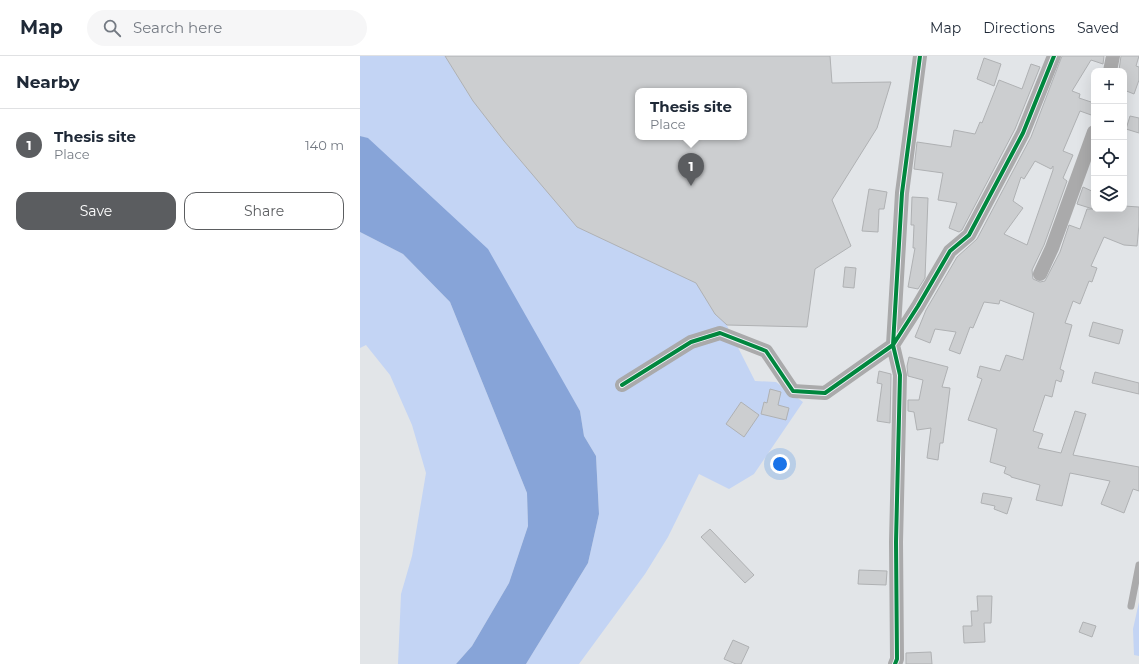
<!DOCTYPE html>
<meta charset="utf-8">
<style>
:root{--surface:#fff;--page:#f6f6f7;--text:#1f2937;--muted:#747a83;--line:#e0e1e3;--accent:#5b5d60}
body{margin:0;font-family:Montserrat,sans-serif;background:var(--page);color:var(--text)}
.controls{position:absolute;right:12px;top:12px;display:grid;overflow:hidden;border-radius:8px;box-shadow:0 4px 16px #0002}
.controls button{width:36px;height:36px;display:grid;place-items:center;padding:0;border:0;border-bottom:1px solid var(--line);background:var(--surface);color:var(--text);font:20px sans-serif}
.you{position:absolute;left:420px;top:408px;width:14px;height:14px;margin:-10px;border:3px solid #fff;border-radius:50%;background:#1a73e8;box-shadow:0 0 0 6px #1a73e833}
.badge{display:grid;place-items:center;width:26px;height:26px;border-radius:50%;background:var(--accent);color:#fff;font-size:13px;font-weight:700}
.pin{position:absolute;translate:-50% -33px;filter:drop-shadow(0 1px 2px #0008)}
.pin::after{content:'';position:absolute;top:21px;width:14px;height:12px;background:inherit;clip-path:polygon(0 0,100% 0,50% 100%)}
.popup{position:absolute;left:275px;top:32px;width:112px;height:52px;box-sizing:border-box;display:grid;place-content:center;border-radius:8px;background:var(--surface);filter:drop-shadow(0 1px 3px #0005);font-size:13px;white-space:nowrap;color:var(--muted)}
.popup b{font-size:15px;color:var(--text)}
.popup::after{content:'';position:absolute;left:50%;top:100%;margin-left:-8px;border:8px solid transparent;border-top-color:var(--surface)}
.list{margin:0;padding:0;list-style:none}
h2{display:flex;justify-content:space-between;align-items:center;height:52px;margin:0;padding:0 16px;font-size:17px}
h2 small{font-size:13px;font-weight:400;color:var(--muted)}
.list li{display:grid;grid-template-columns:26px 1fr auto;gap:12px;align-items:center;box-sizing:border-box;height:72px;padding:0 16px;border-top:1px solid var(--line)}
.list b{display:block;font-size:15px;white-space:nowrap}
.list p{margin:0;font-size:13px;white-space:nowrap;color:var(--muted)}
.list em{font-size:13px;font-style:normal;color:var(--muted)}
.actions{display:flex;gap:8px;padding:12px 16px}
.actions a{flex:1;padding:9px 0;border:1px solid var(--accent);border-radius:12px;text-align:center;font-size:14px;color:var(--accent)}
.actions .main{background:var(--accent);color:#fff}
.icon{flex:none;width:22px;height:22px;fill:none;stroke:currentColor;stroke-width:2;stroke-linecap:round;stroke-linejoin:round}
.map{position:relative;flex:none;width:779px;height:608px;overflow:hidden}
header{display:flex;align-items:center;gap:24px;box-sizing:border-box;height:56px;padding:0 20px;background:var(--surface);border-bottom:1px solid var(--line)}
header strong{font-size:19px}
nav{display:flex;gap:22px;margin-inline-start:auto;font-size:14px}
.search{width:280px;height:36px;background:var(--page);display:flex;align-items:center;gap:10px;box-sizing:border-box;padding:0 14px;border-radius:22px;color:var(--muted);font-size:15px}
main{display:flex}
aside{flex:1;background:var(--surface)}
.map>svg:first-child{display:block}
.green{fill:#c3d4f4}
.water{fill:#87a4d8}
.building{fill:#ccced0;stroke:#afb1b3;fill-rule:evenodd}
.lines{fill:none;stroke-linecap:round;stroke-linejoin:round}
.service{stroke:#aaaaab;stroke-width:7}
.minor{stroke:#aaaaab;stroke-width:14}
.cycleway-casing{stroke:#eef1f7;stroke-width:6}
.cycleway{stroke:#00873e;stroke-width:4}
</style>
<header>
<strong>Map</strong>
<div class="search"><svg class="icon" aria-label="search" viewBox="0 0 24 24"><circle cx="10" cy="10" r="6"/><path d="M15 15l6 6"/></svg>Search here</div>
<nav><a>Map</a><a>Directions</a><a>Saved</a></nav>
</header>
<main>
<aside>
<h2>Nearby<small></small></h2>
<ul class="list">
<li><span class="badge">1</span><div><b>Thesis site</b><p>Place</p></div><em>140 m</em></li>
</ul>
<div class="actions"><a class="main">Save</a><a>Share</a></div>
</aside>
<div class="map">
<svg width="779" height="608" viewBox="0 0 779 608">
<rect width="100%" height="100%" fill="#e2e5e8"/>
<path class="green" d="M0,0h89l57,87 20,24 158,102 33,37 38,75 21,1 27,20 -49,72 -25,15 -30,-15 -31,63 -23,37 -66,90h-53l62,-101 11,-49 -3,-58 -12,-20 -4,-25 -34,-57 -177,-215 -9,-3z
M0,176l43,22 47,48 77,191 1,33 -19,57 -37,63 -16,18h-58l3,-70 11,-38 14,-83 -14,-48 -22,-50 -24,-30 -6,3z
M779,546v54l-5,-1 -1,-26z"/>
<path class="water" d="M0,80l8,2 120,111 92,162 4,25 12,20 3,58 -11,49 -62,101h-70l16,-18 37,-63 19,-57 -1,-33 -77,-191 -47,-48 -43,-22z"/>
<path class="building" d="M85,0h385l2,27 59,-1 -14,46 -45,72 19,46 -36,23 -8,58 -80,-2 -12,-11 -19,-31 -119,-56 -73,-86 -31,-40zM278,35h106v46h-106z
M702,0h42l-1,8 -12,-4 -19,31 8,3 -1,4 15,5v13l-14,-5 -17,40 10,4 -10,23 4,3 -23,64 -12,25 1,9 7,3 5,-1 15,-29 9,-27 11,4 7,-20h6l-16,-5 6,-17 11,5v17h30v-3l15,1v18l-2,21 -13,-1 -20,-8 -13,29 6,2 -5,14 -3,-1 -9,23 -7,-3 -8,22 7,2 -12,44 4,2 -3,11 -5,-2 -4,17 -7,-2 -12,36 10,3 -5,14 23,5 14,-42 11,3 -13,41 66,12v24l-6,-2 -9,24 -23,-9 9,-23 -40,-8 -8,33 -26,-6 4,-15 -29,-8v-1l-7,-3 2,-6 -16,-5 7,-33 -29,-9 14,-41 -5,-2 3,-11 20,5 6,-16 17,5 11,-47 -34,-13 -1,4 -15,-2 -11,26 -3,-1 -10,27 -11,-4 7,-18 -21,-3 -5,14 -15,-6 11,-27 31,-53 20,-18 54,-102zM675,105l16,8 2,-3v4l-26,75 -23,-11 19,-26 -10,-7 8,-24 3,2z
M761,0h18l-3,10 3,1v13l-5,14 -10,-4v-19l-5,-1z
M624,2l17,6 -7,22 -17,-7z
M671,8l9,3 -25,62 -53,101 -3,2 -10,-4 8,-25 -19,-3 5,-27 -29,-4 3,-27 34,5 3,-17 21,4 5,-12 2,1 17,-43 23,9z
M770,60l9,2v15l-13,-4z
M509,133l18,3 -3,17h-5l-1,23 -16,-1z
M552,141l16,1 -3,80 -7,11 -10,-2 7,-39h-2l1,-23h-3z
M485,211l11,1 -2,20 -11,-1z
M733,266l30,8 -4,14 -30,-8z
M549,301l39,10 -6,20 8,1 -7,55h-3l-2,17 -11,-2 4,-30 -14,2 -3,-18 -6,-1v-11h11l4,-20 -15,-4 -1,-10z
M519,315l12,3v2l-1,47 -13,-2 5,-37 -5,-1z
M735,316l44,11v11l-47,-11z
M410,333l11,3 -3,13 11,3 -3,12 -25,-6 3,-12 3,1z
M381,346l18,13 -15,22 -18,-13z
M623,437l29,5 -5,16 -13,-5 1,-3 -14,-3z
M350,473l44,46 -9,8 -44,-46z
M499,514l28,1 -1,14 -28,-1z
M617,540h15l-1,27h-7l1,19 -21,1 -1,-17h9l-1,-15h7z
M723,566l13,4 -4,11 -13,-5z
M373,584l16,7 -8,17h-5l-12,-5z
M571,596l1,12h-26v-11z"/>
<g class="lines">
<path class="service" d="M771,550l8,-41"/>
<path class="minor" d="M750,15l3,-15
M680,218l12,-26 42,-116
M262,329l69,-43 29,-9 46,18 27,40 32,2 68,-48 25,-39 32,-55 19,-16 54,-102 31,-77
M535,608l2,-5 -1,-117 4,-167 -7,-30 9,-152 18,-137"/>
<defs>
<path id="cycleway" d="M262,329l69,-43 29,-9 46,18 27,40 32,2 68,-48 25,-39 32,-55 19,-16 54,-102 31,-77
M535,608l2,-5 -1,-117 4,-167 -7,-30 9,-152 18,-137"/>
</defs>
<use href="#cycleway" class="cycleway-casing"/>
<use href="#cycleway" class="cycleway"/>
</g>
</svg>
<div class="controls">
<button>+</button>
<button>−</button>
<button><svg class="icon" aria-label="locate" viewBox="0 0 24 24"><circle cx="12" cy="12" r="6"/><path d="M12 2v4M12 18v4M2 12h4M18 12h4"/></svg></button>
<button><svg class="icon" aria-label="layers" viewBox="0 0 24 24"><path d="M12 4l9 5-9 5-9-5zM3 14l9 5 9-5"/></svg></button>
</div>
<div class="you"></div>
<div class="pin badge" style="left:331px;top:130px">1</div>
<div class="popup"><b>Thesis site</b>Place</div>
</div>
</main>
